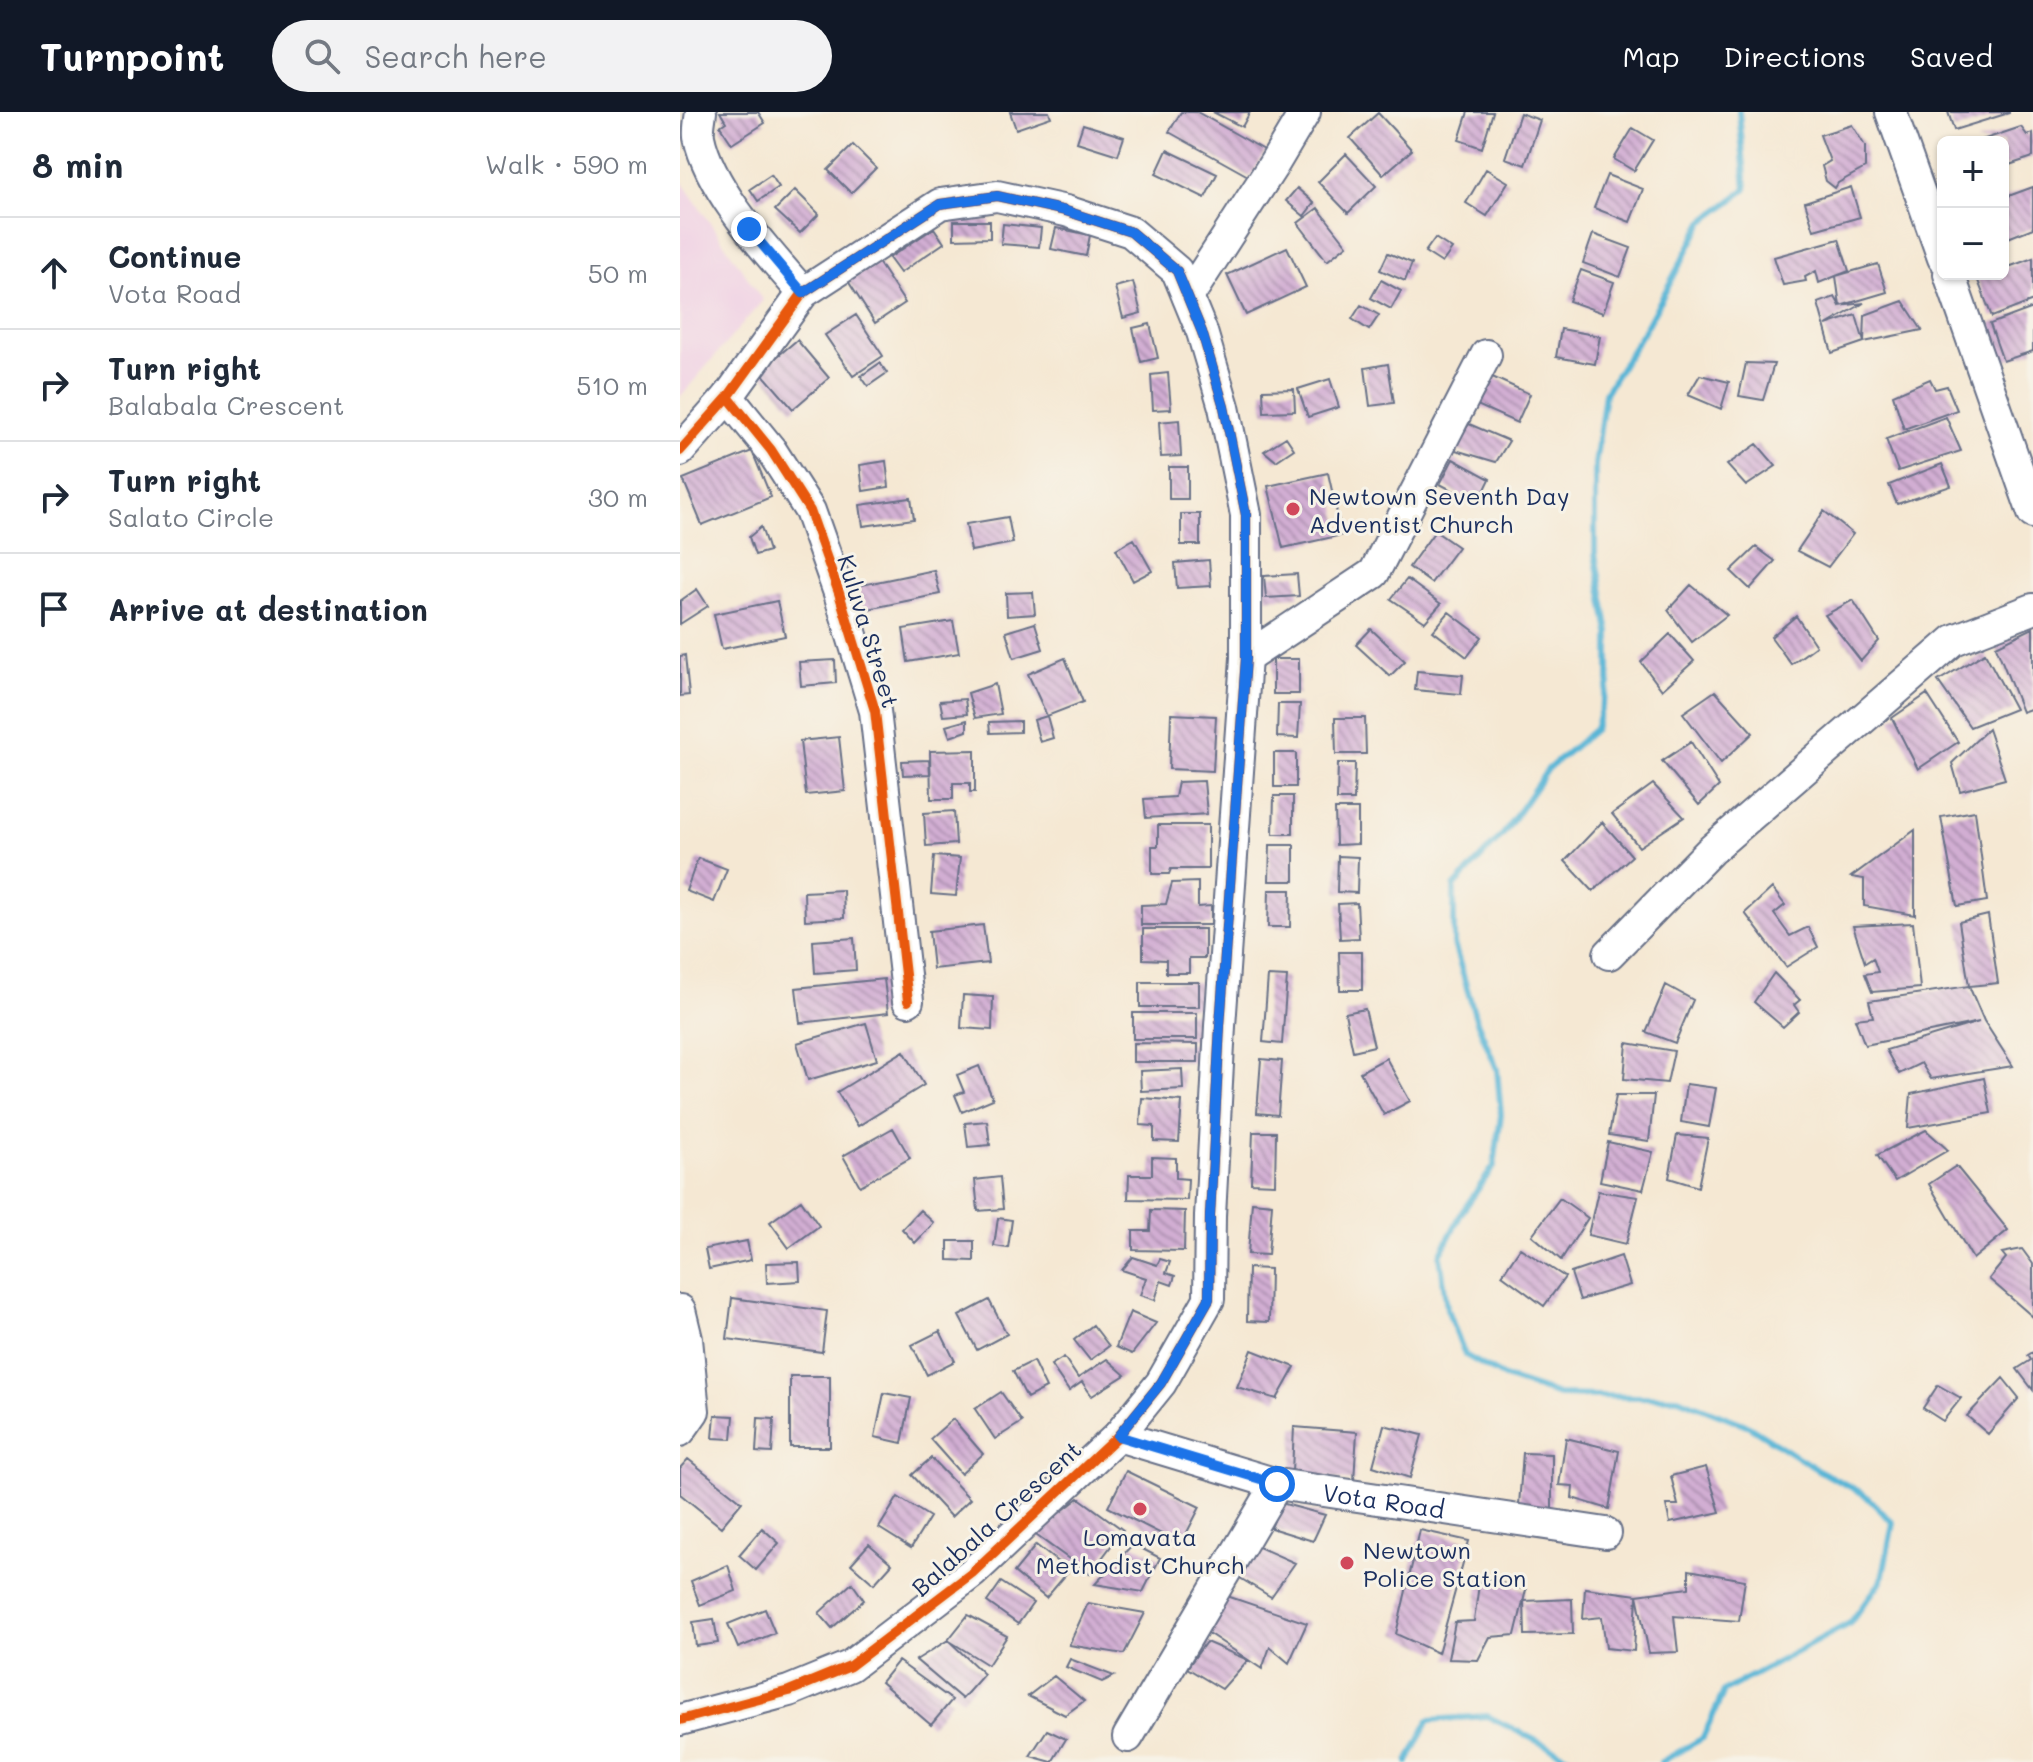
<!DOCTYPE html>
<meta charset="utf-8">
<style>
:root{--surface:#fff;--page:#f2f2f3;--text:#1f2937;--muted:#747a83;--line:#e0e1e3;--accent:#111827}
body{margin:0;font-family:Mali,sans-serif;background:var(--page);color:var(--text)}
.controls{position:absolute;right:24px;top:24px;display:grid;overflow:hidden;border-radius:12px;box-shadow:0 2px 6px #0004}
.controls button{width:72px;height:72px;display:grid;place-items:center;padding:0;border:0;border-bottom:2px solid var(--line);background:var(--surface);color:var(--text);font:40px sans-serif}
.stop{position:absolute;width:24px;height:24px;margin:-18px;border:6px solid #1a73e8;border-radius:50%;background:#fff}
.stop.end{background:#1a73e8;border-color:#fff;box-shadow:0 2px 8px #0008}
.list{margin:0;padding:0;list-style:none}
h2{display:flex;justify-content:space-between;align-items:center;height:104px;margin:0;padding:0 32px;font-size:34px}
h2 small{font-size:26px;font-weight:400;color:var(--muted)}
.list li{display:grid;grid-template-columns:52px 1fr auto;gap:24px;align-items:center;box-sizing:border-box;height:112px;padding:0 32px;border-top:2px solid var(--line)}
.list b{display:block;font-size:30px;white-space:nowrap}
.list p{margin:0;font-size:26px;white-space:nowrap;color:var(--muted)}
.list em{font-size:26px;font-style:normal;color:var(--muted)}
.icon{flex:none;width:44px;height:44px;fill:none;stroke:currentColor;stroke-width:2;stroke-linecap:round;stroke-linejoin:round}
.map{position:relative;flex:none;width:1353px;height:1650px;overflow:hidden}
header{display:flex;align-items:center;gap:48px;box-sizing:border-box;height:112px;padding:0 40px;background:var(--accent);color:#fff}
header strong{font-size:38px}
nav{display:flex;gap:44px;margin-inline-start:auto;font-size:28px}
.search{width:560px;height:72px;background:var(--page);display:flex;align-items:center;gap:20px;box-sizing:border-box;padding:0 28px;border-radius:44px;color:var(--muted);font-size:30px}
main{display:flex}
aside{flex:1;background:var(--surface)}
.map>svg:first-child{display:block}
.built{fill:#f0d0e4}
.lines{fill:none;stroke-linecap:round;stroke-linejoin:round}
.stream{stroke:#58b5d6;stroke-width:6}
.building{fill:url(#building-back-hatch)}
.minor-casing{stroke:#677087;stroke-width:34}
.minor{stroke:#fff;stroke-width:30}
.cycleway-casing{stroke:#f7f3e8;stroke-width:15}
.cycleway{stroke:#e8590c;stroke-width:10}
.route{stroke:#1a73e8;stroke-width:10}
.poi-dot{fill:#d1495b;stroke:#f7f3e8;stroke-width:3}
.labels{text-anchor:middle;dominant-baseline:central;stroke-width:6;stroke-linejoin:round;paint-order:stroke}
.poi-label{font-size:24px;fill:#1b2f5e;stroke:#f7f3e8;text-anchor:start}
.street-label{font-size:24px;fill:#1b2f5e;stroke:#f7f3e8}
</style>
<header>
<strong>Turnpoint</strong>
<div class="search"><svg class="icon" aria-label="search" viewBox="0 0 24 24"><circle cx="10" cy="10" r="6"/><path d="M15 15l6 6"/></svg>Search here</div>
<nav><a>Map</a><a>Directions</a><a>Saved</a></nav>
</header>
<main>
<aside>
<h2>8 min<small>Walk · 590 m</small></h2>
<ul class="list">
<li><svg class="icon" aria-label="ahead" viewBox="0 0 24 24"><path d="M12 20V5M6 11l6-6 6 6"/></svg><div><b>Continue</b><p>Vota Road</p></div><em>50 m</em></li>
<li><svg class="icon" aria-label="right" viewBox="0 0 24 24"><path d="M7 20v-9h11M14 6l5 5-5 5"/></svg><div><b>Turn right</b><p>Balabala Crescent</p></div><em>510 m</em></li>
<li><svg class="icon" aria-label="right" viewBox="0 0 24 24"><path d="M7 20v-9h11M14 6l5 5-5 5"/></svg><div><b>Turn right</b><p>Salato Circle</p></div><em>30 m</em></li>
<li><svg class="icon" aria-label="arrive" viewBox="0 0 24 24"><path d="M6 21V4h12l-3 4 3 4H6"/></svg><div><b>Arrive at destination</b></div></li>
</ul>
</aside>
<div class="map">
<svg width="1353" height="1650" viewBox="0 0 1353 1650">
<defs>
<pattern id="building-back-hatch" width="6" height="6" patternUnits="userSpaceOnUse" patternTransform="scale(2)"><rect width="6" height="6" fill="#d2aed3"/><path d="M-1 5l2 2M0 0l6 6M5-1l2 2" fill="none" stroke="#aa8eae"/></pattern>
</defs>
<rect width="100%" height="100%" fill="#f7f3e8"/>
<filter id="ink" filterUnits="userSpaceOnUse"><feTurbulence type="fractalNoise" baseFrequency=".0125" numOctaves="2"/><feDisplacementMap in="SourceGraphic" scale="16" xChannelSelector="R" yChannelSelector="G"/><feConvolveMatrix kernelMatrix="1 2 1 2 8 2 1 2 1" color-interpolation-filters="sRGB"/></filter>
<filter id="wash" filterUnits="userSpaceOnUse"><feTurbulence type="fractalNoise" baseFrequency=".006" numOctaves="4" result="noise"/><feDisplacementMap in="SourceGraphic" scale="32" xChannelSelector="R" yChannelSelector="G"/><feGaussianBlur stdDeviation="1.8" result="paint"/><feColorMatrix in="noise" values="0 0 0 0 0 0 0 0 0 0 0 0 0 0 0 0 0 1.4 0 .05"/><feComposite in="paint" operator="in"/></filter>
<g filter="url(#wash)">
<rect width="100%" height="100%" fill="#f5e8d3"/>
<path class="built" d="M0,67l83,121 -83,97z"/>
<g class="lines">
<path class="stream" d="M728,1650l21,-42 58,-4 86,43 17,3
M981,1650l42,-24 21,-47 126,-68 32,-43 11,-57 -29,-29 -46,-24 -69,-44 -71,-28 -120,-3 -54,-18 -39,-22 -18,-46 -7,-54 22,-43 32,-46 7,-51 -4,-46 -21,-50 -22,-75v-57l50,-54 44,-64 47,-40 14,-46v-50l-14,-79v-89l10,-72 40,-64 58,-107 43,-33 -7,-77"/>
</g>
<g id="blocks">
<path class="building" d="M40,0h38l7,11 -33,21 -12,-18 6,-4z
M330,0h39l2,5 -35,12z
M501,0h16l69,39 -16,26 -81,-45z
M533,0h37l-8,15z
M788,0h25l-11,36 -23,-8z
M1268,0h61v1l-55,17z
M698,1l34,37 -29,25 -33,-37z
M840,1l20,7 -15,45 -20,-7z
M403,12l41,13 -6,18 -41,-13z
M1172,13l13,21v22l-27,15 -3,5 -9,-7 -4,-15 8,-5 -10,-26z
M1341,15l6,8 6,-2v24l-30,10v-25h-27z
M953,16l20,12 -19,31 -20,-12z
M173,33l23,23 -25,25 -23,-23z
M487,38l50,24 -12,24 -49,-24z
M666,42l30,32 -28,27 -30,-31z
M806,57l22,13 -21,34 -21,-13z
M91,63l8,12 -21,14 -8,-12z
M927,63l36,14 -13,33 -36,-14z
M1171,75l9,30 -46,13 -9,-28z
M1353,75v41l-30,12v-42z
M617,76l17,15 -10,13 -18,-15z
M115,78l24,24 -19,19 -25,-23z
M638,96l29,37 -20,16 -29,-38z
M274,109h36v17l-36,1z
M323,112l38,4 -2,19 -38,-3z
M254,116l10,15 -44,30 -11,-15z
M376,116l34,7 -4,21 -35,-7z
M913,122l38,14 -11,29 -37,-14z
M755,126l17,11 -10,14 -17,-11z
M1159,127l10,32 -13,5 42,-12 9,28 -47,14 -4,-30 -17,7 -3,-12 -11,6 1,4 -23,4 -9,-28z
M607,135l19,40 -60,28 -19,-40z
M708,141l24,10 -7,18 -25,-11z
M1353,146v43l-41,16 -15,-39 12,-4h14v-5z
M198,150l27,41 -30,20 -27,-42z
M901,158l33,12 -11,31 -34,-12z
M701,168l20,11 -10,18 -20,-11z
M453,170l8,31 -18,5 -8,-31z
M1155,185l5,9 24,-3 -38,22 30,-10 8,27 -32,11 -14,-50z
M1223,189l19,29 -58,12 1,-27z
M681,193l18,10 -10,15 -17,-11z
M1353,196v43l-30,10 -13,-37z
M176,203l27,41 -30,20 -28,-41z
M470,212l8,34 -17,4 -8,-34z
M881,217l39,7 -5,28 -39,-7z
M117,228l32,38 -36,31 -33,-38z
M200,251l7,10 -19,13 -7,-10z
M1066,251l28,1 -11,36 -24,-4z
M708,252l6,39 -24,3 -5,-38z
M488,261l3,36 -18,1 -2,-35z
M1020,263l29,7 -8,27 -33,-14z
M810,264l40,18 -13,29 -40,-18z
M650,267l9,28 -31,10 -10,-28z
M1250,267l5,10 12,-3 10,24 -53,19 -11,-34z
M614,277l1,22 -31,1 -1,-22z
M1266,305l15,34 -63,20 -12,-32z
M499,308l2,36 -20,1 -2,-35z
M789,312l40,17 -13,21 -44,-13z
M606,325l8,12 -18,12 -12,-10z
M1077,332l19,22 -30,20 -19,-21z
M72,339l19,46 -69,28 -19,-46z
M773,347l37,20 -12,25 -38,-20z
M206,349l3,26 -26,4 -3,-26z
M1262,352l9,22 -54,18 -8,-19z
M489,355h19v32h-19z
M648,361l14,62 -59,13 -15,-62z
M231,386l3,21 -51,7 -3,-21z
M1144,399l29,23 -25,33 -31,-16z
M501,402h19v31h-19z
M328,405l5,26 -42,8 -5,-27z
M81,415l8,24 -14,4 -6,-18z
M755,419l23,16 -27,36 -22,-16z
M454,427l18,32 -19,10 -17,-32z
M1076,435l19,14 -25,28 -19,-18z
M529,448l2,26 -34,2 -2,-25z
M254,458l6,24 -77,16 -6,-24z
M617,462l2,22 -33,2 -2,-22z
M727,467l34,25 -16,18 -34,-23z
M1011,473l36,30 -35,27 -24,-32z
M17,477l11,17 -28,18v-23z
M353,480l2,22 -28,2 -1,-23z
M1173,488l26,41 -18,20 -36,-46z
M97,489l8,35 -63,13 -8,-35z
M769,500l33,25 -15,20 -34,-26z
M1116,504l20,30 -25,18 -20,-27z
M273,509l6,32 -51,9 -5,-33z
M355,511l8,26 -29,9 -8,-26z
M1353,516v80l-11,4 -26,-66z
M691,517l34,32 -15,15 -34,-31z
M990,522l24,27 -32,29 -21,-28z
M1305,541l30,56 -45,18 -32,-46z
M5,543l4,40 -9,1v-40z
M385,546l18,44 -36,14 -19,-42z
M593,547h26v35h-26z
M155,548l1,23 -35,3 -2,-24z
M737,559l46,4 -2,19 -46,-4z
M315,572l6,30 -26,4 -7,-25z
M1035,579l38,42 -32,30 -38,-50z
M1247,582l31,48 -40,27 -26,-51z
M285,587l2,15 -24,2 -3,-15z
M598,592h22l-2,34 -21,-1z
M491,602l45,2 -3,55 -44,-2z
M367,604l6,22 -13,4 -6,-22z
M655,606h30l1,36h-30z
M287,608v11l-17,6 -4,-11z
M340,609v11l-30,1 -1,-11z
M1308,617l17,50 -45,12 -8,-28z
M159,625l6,54 -39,4 -6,-54z
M1011,630l28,44 -20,19 -37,-44z
M295,638v42h-5v-9h-17v16h-22l-1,-48z
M594,641h22v34h-22z
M249,648l1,14 -27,1 -1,-14z
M658,651h17l-1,37h-17z
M524,669l3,33 -61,4 -2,-19 31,-2 3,-15z
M973,672l31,33 -45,30 -27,-33z
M594,684h19v38h-20z
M655,697h23v35l-22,1z
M274,699l2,33 -30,2 -2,-33z
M1295,699l12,90 -30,5 -16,-89z
M922,710l30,34 -39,35 -28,-30z
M478,713h50v44h-37l-2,5h-17v-28h6z
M1235,718v85l-51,-9v-27l-13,-2z
M590,733h24v36h-25z
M254,744l26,2 -4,38 -25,-2z
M658,744l20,1 -1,36 -20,-1z
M18,746l29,11 -13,33 -28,-11z
M518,770v25l13,-1v19h-70v-20l25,-1 6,-21z
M1092,776l13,17 -11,9 16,22 18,-9 10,20 -32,20 -41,-54z
M163,778l1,28 -39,2 -1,-28z
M589,778h22l-1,37h-22z
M677,791l2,35 -19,1 -2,-35z
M1308,803l10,68 -29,3 15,35 29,45 -82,13 -10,-16 -22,11 -13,-24 93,-28 -114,23 -10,-26 18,-2 -4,-16 100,-15 -10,-64z
M1233,811l7,65 -48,4 -7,-18 13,-2 -5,-14 -8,5 -12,-37z
M303,813l5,38 -55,6 -4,-38z
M463,817h62v29h-16v15h-23v-13l-23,-1z
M174,826l2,32 -41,3 -2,-32z
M659,840h23v38h-22z
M1094,861l26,27 -6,5 5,7 -16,15 -29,-25z
M588,864l19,1 -5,67 -19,-2z
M204,867l4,34 -88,10 -4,-35z
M460,870h59v25h-59z
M986,873l27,15 -18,43 -29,-11z
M283,883l30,2 -1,33 -31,-2z
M685,897l9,37 -21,5 -8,-38z
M453,901h64v26h-64z
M186,911l11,37 -69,20 -11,-37z
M453,931l65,1v18h-65z
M947,931l47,8 -7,32 -43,-4z
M224,939l20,34 -66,41 -21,-34z
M706,946l24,43 -26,14 -24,-43z
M581,947l21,2 -4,54 -21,-2z
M299,954l14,33 -31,13 -7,-17 9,-3 -7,-17z
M502,957l1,20 -42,2 -1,-20z
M1304,966l7,35 -83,15 3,-34z
M1006,972l30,4 -7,39 -28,-5z
M936,983h38l-5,46 -40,-6z
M462,986l40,3 -3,41 -25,-1v-15l-14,-1z
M307,1009l3,24 -22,2 -3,-24z
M213,1016l17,30 -50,28 -17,-30z
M1246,1018l22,20 -53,31 -18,-26z
M573,1020h23l-1,52 -24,-1z
M997,1023l31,3 -10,49 -29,-9z
M928,1030l45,10 -10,38 -43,-9z
M472,1045l24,1v20l12,1 -1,21 -59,-1 1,-24h23z
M1276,1054l52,64 -35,29 -44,-75z
M320,1065l3,32 -25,2 -3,-31z
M918,1079l40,6 -12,47 -38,-9z
M880,1086l28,20 -27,42 -29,-25z
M121,1088l18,26 -30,22 -19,-26z
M572,1090l20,2 -4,51 -20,-1z
M240,1098l14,13 -19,20 -13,-14z
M471,1098l34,1 -1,40 -51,-1v-19h17z
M318,1106l14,2 -4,28 -14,-2z
M67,1129l4,19 -42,9 -4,-20z
M268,1129h26v20l-26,-1z
M840,1136l45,29 -21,29 -42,-31z
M1342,1137l11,15v53l-44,-38 17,-21 -4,-5z
M941,1144l9,29 -50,15 -9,-27z
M453,1145l24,8 3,-6 10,3 -4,11 9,3 -3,9 -11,-4 -6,19 -15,-5 6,-17 -24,-8z
M119,1150l1,19 -33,2 -1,-20z
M568,1156l22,1 -1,53 -22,-1z
M52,1186l95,13 -5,41 -95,-13z
M309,1188l18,34 -30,16 -18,-34z
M450,1200l26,11 -24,31 -16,-7z
M413,1213l16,21 -19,14 -16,-20z
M260,1219l15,30 -28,14 -15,-30z
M572,1238l43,17 -18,32 -40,-12z
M1353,1240v38l-16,-21 14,-9 -3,-5z
M384,1245l14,21 29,-19 18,16 -33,21 -10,-14 -13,9 -18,-26z
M353,1249l13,27 -19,10 -14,-27z
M110,1264h40v71h-40z
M1323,1266l16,20 -31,36 -21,-18z
M1258,1273l23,13 -18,23 -20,-13z
M321,1280l21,30 -27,17 -20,-30z
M204,1281l27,5 -9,45 -27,-6z
M35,1303l19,1 -2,23 -19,-1z
M78,1306l16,1 -2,34 -16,-1z
M273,1307l30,35 -22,20 -31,-35z
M704,1313l38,10 -12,43 -37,-12z
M614,1315l63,5 -3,49 -62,-9z
M886,1326l53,13 -10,58 -37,-11 1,-12 -14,-1z
M843,1341l29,1v56l-33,-5z
M251,1346l39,41 -19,18 -39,-42z
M8,1347l54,43 -21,25 -41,-33v-26z
M1026,1355l14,45 -50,11 -4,-18h12l-7,-29z
M446,1359l74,36 -19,37 -73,-37z
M218,1385l32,20 -19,31 -32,-20z
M399,1386l44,32 -33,44 -57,-41z
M601,1391l44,12 -12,26 -42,-13z
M82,1416l17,15 -23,27 -17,-15z
M740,1418l49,11 -31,112 -42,-19z
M189,1432l23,20 -18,20 -23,-20z
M453,1432l27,14 -17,34 -48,-8z
M572,1432l43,19 -24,34 -36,-22z
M356,1433l33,26 -23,27 -32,-26z
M48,1453l8,26 -36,14 -9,-24z
M1009,1458l56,10 -6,41 -65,-5 4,36 -29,1 -12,-58 -3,56 -28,-3 -4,-31 -19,2 2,-31 52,7 52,-7z
M800,1465l46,13 -11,45 -25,2 -12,23 -30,-1 7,-37 19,-1z
M321,1470l32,21 -15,21 -31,-22z
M172,1471l12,17 -32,28 -13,-15z
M544,1483l83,28 -18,40 -19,-16 -8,22 -60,-40z
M892,1487l1,35 -48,1 -1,-34z
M408,1491l57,10 -21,41 -55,-9z
M85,1497l10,24 -37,15 -10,-24z
M288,1503l39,21 -19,29 -40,-25 36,34 -22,25 -46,-39 32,-20z
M34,1507l4,24 -22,3 -3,-24z
M526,1530l42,18 -26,29 -35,-21z
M390,1547l44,17 -12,6 -36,-15z
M218,1549l54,39 -21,25 -50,-43z
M374,1564l30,25 -19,14 -37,-19z
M367,1618l19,9 -14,23 -22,-6z"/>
</g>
</g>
<g filter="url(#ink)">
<use href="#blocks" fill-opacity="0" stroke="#677087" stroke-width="2"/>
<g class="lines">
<defs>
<g id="minor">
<path d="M21,0c-1,8 -3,17 -2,25 11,54 69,115 104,156"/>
<path d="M1211,0l52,146"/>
<path d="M1269,162l84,239"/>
<path d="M508,185l86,-133 31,-52"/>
<path d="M48,285l43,53 39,61 29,82 36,118 33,290"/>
<path d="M0,339l48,-54 75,-104 137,-89 57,-8 69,15 65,21 46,39 25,61 22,75 22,108v143l-26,368 -10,190 -1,83 -48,84 -43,53 -146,137 -122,93 -61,25 -109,29"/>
<path d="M566,546l128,-85 112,-218"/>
<path d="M929,842l101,-103 244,-211 79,-31"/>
<path d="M0,1198l7,29 7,72 -14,20"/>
<path id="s1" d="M438,1324l159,48 329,49"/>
<path d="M448,1625l149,-253"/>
</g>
</defs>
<use href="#minor" class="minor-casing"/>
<use href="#minor" class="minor"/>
<defs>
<path id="cycleway" d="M48,285l43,53 39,61 29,82 36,118 33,290
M0,339l48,-54 75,-104 137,-89 57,-8 69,15 65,21 46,39 25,61 22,75 22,108v143l-26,368 -10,190 -1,83 -48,84 -43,53 -146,137 -122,93 -61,25 -109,29"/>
</defs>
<use href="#cycleway" class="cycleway-casing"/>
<use href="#cycleway" class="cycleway"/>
</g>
</g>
<g class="lines" filter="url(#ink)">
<path class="route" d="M69,117l54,64 137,-89 57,-8 69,15 65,21 46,39 25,61 22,75 22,108v143l-26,368 -10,190 -1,83 -48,84 -43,53 159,48"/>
</g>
<g class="poi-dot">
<circle cx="613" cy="397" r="8"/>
<circle cx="460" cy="1397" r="8"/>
<circle cx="667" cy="1451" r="8"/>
</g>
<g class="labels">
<g class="poi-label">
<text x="629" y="383">Newtown Seventh Day<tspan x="629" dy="28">Adventist Church</tspan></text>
<text x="460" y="1424" text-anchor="middle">Lomavata<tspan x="460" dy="28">Methodist Church</tspan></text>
<text x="683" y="1437">Newtown<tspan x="683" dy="28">Police Station</tspan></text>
</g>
<g class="street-label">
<text transform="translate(189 519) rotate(73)">Kuluva Street</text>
<text stroke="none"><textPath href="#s1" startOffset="274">Vota Road</textPath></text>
<text transform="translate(316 1406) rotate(-42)">Balabala Crescent</text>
</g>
</g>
</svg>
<div class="controls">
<button>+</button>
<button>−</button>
</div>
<div class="stop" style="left:597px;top:1372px"></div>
<div class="stop end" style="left:69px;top:117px"></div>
</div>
</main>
